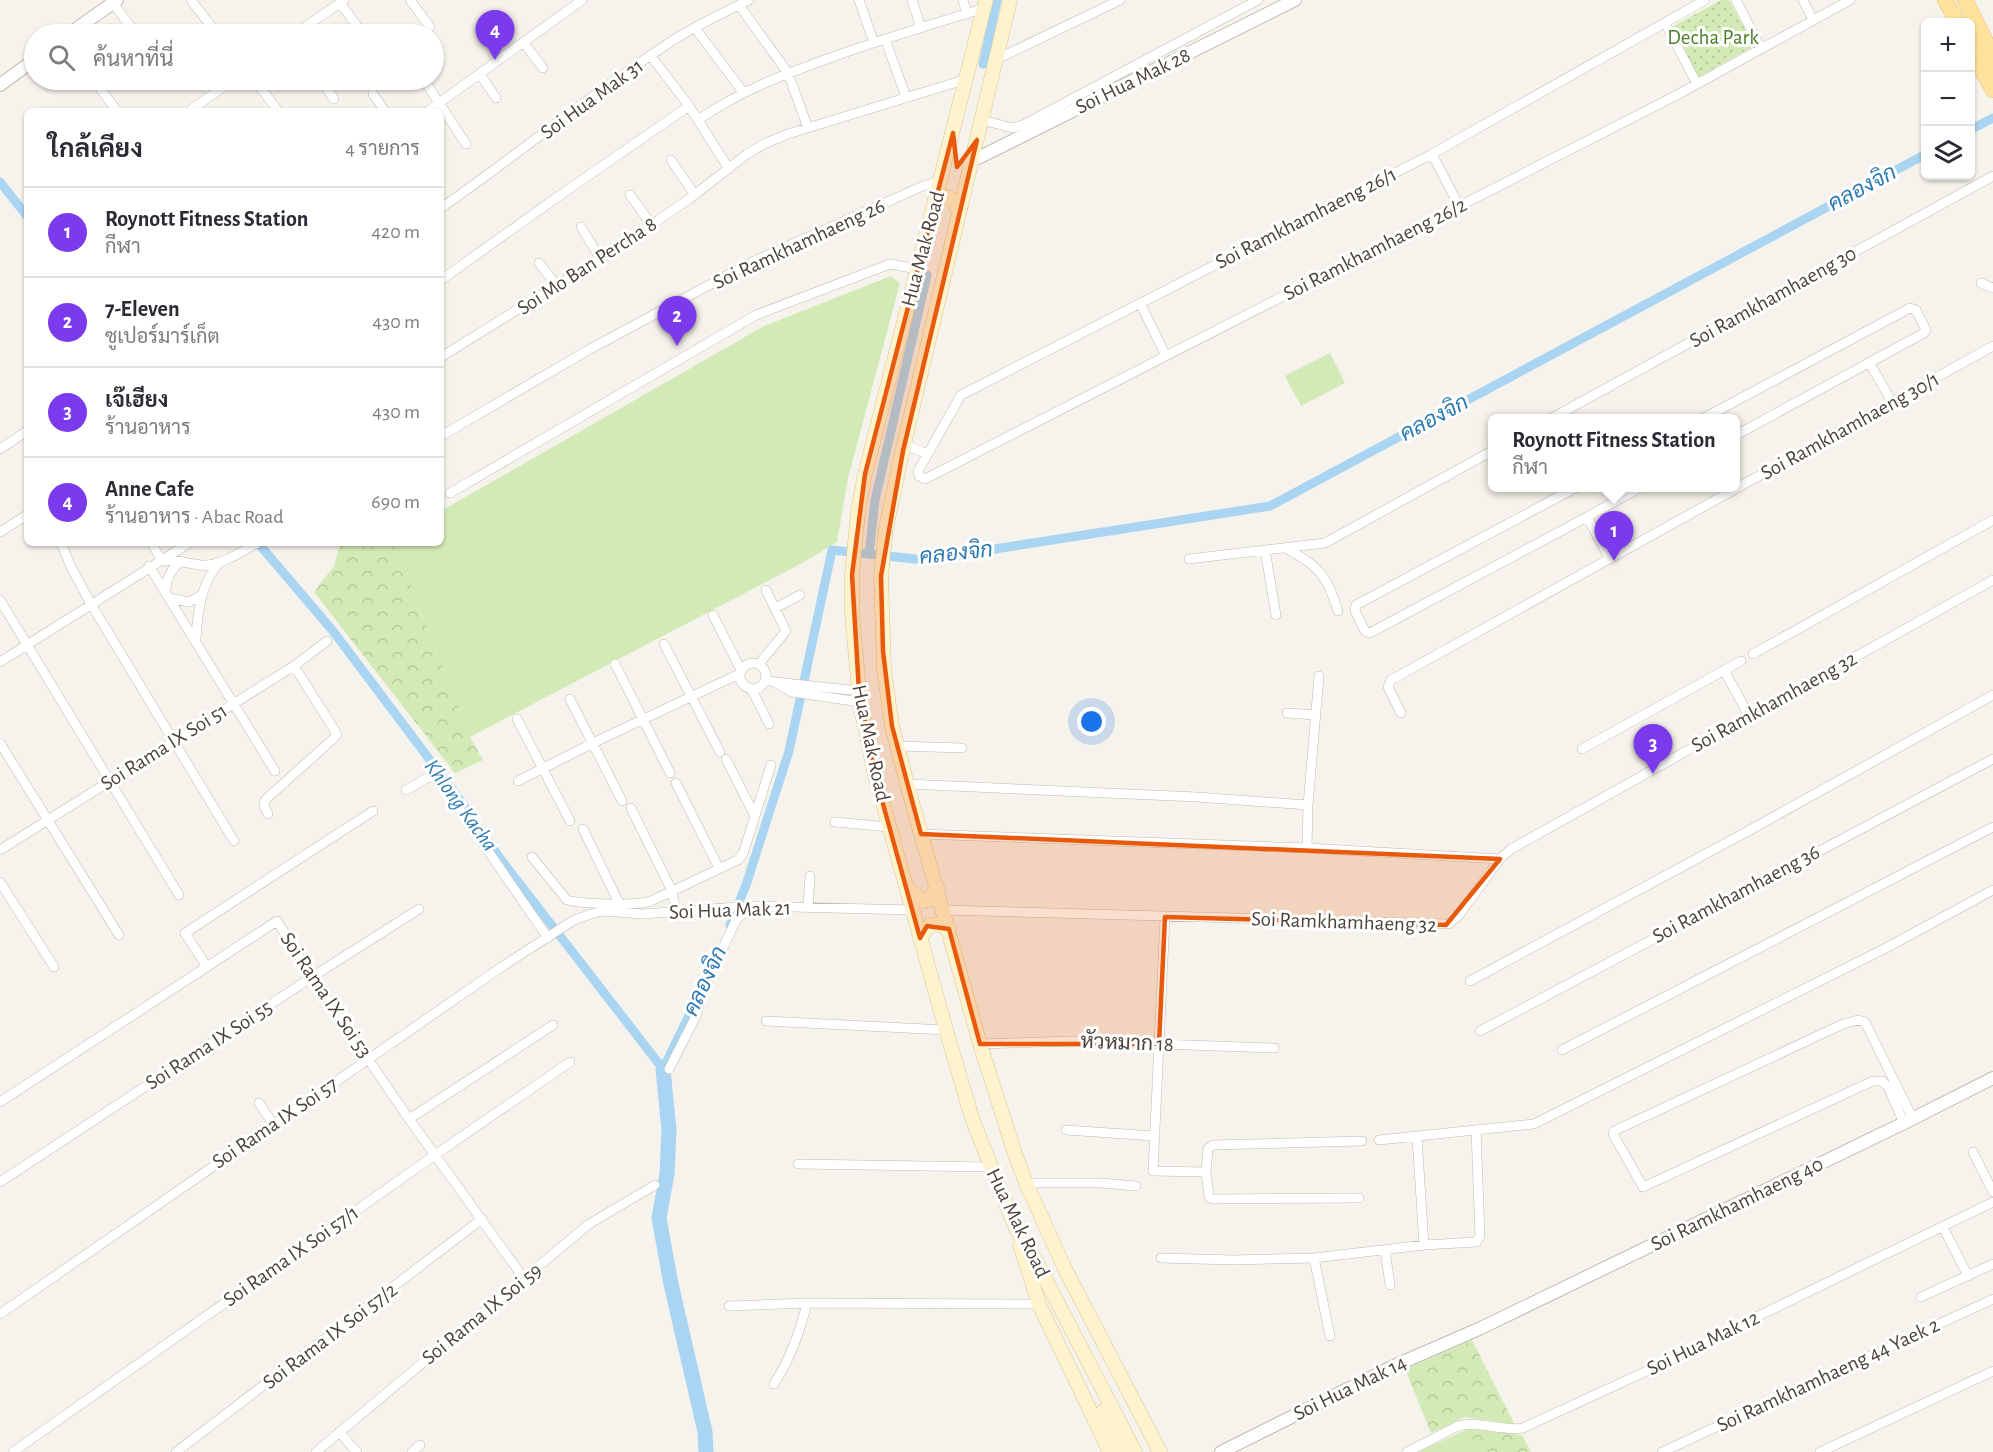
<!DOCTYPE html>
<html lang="th">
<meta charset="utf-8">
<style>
:root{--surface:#fff;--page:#f7f7f7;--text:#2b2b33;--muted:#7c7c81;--line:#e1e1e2;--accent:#7c3aed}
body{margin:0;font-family:"Alegreya Sans",Sarabun,sans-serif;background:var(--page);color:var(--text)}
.controls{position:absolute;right:18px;top:18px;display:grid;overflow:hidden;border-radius:9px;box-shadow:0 2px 4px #0004}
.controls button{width:54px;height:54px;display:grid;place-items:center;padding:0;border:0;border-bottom:2px solid var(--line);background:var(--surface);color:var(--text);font:30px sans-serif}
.you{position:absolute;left:1092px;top:722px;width:21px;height:21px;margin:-15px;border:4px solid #fff;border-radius:50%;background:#1a73e8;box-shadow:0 0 0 9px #1a73e833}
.badge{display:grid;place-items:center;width:39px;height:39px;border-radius:50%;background:var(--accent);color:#fff;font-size:20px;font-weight:700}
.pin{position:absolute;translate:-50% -50px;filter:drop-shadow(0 2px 3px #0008)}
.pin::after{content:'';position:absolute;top:32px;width:21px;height:18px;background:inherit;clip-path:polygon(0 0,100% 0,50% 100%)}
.popup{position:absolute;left:1488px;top:414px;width:252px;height:78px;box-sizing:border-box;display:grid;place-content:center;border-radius:9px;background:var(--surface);filter:drop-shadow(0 2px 4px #0005);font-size:20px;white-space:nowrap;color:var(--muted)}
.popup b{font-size:22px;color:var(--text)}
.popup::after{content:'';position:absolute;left:50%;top:100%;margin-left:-12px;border:12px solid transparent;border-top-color:var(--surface)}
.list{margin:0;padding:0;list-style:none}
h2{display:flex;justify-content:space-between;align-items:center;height:78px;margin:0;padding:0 24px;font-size:26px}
h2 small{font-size:20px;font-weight:400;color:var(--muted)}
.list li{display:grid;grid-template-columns:39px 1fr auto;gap:18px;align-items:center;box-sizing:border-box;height:90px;padding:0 24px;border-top:2px solid var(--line)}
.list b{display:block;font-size:22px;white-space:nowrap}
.list p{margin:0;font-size:20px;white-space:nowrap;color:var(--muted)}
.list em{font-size:20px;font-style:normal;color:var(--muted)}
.icon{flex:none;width:33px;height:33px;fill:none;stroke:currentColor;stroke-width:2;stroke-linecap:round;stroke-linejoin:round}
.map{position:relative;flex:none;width:1993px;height:1452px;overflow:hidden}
.search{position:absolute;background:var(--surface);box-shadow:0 2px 4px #0004;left:24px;top:24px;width:420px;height:66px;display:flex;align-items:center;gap:15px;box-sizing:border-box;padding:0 21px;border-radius:33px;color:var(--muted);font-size:22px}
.panel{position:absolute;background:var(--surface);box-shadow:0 2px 4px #0004;left:24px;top:108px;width:420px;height:438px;border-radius:9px}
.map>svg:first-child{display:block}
.grass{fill:#d2eab5}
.forest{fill:url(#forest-crowns)}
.park{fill:url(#park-dots)}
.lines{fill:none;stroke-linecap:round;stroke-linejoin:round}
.canal{stroke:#a9d4f2;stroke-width:9}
.river{stroke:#a9d4f2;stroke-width:15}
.minor-casing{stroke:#c2bbae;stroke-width:10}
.tertiary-casing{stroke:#c2bbae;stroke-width:14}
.secondary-casing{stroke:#d6c79b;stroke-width:15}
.primary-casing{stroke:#e6c16a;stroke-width:16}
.minor{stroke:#fff;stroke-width:9}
.tertiary{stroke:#fff;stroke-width:12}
.secondary{stroke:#fff3cd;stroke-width:14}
.primary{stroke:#ffe39c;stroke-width:15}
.marked{fill:#e8590c;fill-opacity:0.2;stroke:#e8590c;stroke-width:4.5;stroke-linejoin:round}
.labels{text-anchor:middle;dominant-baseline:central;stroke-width:6;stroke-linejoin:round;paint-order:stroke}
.park-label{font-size:21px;fill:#4a7f2a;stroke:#fff}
.street-label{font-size:21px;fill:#4b4439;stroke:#fff}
.water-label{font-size:22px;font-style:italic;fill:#2e7ab2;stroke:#fff}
</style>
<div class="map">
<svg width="1993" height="1452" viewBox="0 0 1993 1452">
<defs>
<pattern id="forest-crowns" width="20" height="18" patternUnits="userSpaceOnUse" patternTransform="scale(1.5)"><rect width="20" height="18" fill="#d2eab5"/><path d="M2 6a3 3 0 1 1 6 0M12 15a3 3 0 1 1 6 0" fill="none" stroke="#b6ca9c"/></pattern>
<pattern id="park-dots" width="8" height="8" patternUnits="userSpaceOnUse" patternTransform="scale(1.5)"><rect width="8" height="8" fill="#d2eab5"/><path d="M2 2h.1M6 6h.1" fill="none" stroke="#b6ca9c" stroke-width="1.8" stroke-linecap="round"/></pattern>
</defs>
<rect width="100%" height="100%" fill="#f6f3ec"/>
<path class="grass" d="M891,276l9,7 -52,195 -11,64 -33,20 -334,175 -53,-134 -19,-60h43v-32l323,-185z
M1330,353l15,30 -44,23 -16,-30z
M1468,1429l10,19 -1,4h-59z"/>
<path class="forest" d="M340,543h58l19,60 53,134 13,23 -28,13 -141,-181 20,-26z
M1472,1340l43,85 -50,-8 -34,16 -26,-64z
M1468,1429l54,6 9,17h-54v-4z"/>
<path class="park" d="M1721,0h8l25,46 -55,31 -27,-50z"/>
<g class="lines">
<path class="canal" d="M983,64l14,-64
M1970,130l23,-12
M0,182l27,34
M258,543l75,88 124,165 45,65 161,208 36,-74
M869,554l6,-54 52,-225
M730,925l16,-40 43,-134 43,-201 92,10 346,-54 656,-352"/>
<path class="river" d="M663,1069l6,61 -2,44 -8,44 12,66 34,148 1,20"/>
<defs>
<path id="minor" d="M191,0l26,34
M410,0l20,27
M859,0l15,43
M912,0l9,28
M963,0l4,14
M1705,0l-273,154 -471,241 -43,76 1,5 6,3 752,-384 173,-95
M1736,0l25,49
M1803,0l10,20
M113,3l23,31
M340,3l23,31
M739,5l49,68 20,55
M1665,23l32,61
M695,28l48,64
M295,34l49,-34
M885,39l21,58
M523,42l20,26
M651,56l38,50 40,63
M997,59l123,-59
M480,74l16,24
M94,80l23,31
M168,80l2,2
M255,80l23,31
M320,80l14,19
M424,80l42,64
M373,94l12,17
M189,111l44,-31
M428,111l154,-111
M698,120c42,-29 82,-44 129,-61 52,-19 105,-35 158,-51
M982,120l31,8 12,-4 233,-124
M1432,154l27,52
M671,160l24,35
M630,195l21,29
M441,208c78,-54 151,-115 231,-167 25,-16 51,-28 77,-41
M581,227l19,31
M539,263l18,23
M441,280l115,-82 133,-92
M1981,283l12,5
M1140,303l26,53
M441,357l181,-112 67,-46 58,-45 19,-11 22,-9 179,-55
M1869,362l23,40
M1552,418l441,-242
M1704,418l206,-110 6,2 10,20 -2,3 -188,102
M441,436l149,-87 164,-88 169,-75 17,-5
M904,444l23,10
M0,449l27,-18
M1575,488l-219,117 -1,6 10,20 5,2 217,-116 52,-29
M450,493l306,-178 134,-51 27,5
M1587,517l23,42
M0,532l27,-17
M61,543l11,26 19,35 143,237
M152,543l9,17
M1285,548c33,17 42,27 53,63
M1265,550l11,65
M1189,559l136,-16 167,-92
M162,561c14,-1 25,2 38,4 19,2 41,-13 57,-22
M149,566l126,205
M166,593c-1,-13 5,-24 15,-32
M169,598l20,4 13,-7
M0,600l179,295
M775,608l25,-13
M713,615l28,55
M196,640c1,-26 5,-59 24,-78
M664,644l56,108
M1753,654l240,-134
M0,662l189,-119
M740 676a13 13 0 1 1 26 0a13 13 0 1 1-26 0Z
M615,664l55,109
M759,664l27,-33 -20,-41
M1724,670l25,46
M1319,676l-11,129 -1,43 193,11
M766,680l9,2 84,9
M776,683l16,9 68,10
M752,690l17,34
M570,699l52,102
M1287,713l29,2
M1401,713l-13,-26 3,-7 602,-334
M517,719l53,102
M0,743l119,192
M897,746l65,2
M1582,749l159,-88
M726,759l28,55
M518,781l75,-38 146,-69
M676,783l43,85
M907,784l290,13 111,8
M406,790l21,-12h11l110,160
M631,808l41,83 4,21
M268,814l-4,-8 1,-6 68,-61 4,-5 -43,-68
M835,822l54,5
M583,829l36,74
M921,834l386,14
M0,850l294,-184 33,-25
M532,857l35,43c16,4 69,6 84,1l87,-41 5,-6 28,-89
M0,882l54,85
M808,908l2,-32
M943,910l506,14 9,-8 42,-57 11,-10 482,-269
M1165,917l-12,254 53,1 2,-23 5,-4 149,-4
M207,967l-22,-34 188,-122
M1470,981l280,-151 243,-135
M766,1021l180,9
M1480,1031l513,-272
M980,1044l95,-3 199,7
M1562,1050l431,-223
M669,1069l27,-53 7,-25 33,-71 5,-5 16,-7
M0,1102l277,-181 35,56 97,142 116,161
M259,1103l14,21
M409,1119l144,-94
M1904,1123l-16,-36 -6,-6h-9l-230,106 -30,-53 1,-3 229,-107 15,-4 7,2 48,97
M1066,1130l88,6
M1417,1137l7,108
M1379,1140l155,-16 352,-176 107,-58
M1973,1152l20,40
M798,1164l192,3
M1206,1172l3,25 3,2 147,-1
M0,1182l312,-205 107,-68
M1026,1183h75l35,3
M1943,1227l25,49
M1385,1250l5,35
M1161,1258l72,2 81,-2 110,-13 52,-3 4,-6 -4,-106
M1314,1258l16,78
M1921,1297l72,-33
M729,1306l78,-3 232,1
M0,1314l503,-348 71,-46 17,-6 11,-3 41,3 109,-8 161,4
M774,1384c16,-25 26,-52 33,-81
M339,1432l18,20
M13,1452l422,-297 135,-93
M176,1452l306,-233
M316,1452l273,-228 66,-39
M412,1452l8,-7
M1407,1452l51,-26c21,-6 44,6 65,2l163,-75 27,-15 280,-136
M1662,1452l331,-153
M1820,1452l173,-81"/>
<path id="tertiary" d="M69,34l48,-34
M0,85l34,-25
M972,161l323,-161
M1221,1452l175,-87 85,-37 423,-205 89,-45"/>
<path id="secondary" d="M986,0l-121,474 -7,38 -6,63v38l8,89 15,73 71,255 27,91 43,108 19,30 100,193
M1010,0l-106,444 -18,84 -5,48 3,94 8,56 15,58 73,260 35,110 11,29 38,84 96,185
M933,208l6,-9 9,-2 7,5 4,12
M908,889l15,12 6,-1 8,-13
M920,938l10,-13 7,-1 12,5
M1020,1245l19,59 71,148
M1103,1411l20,41"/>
<path id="primary" d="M1945,0l12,22
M1965,0l28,56
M1979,48l14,27
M1980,67l13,23"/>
</defs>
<use href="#minor" class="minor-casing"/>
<use href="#tertiary" class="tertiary-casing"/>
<use href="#secondary" class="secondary-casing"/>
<use href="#primary" class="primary-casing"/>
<use href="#minor" class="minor"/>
<use href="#tertiary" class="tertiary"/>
<use href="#secondary" class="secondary"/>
<use href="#primary" class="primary"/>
</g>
<path class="marked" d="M953,133l4,34 20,-27 -74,311 -22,125 2,75 9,75 29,108 579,25 -54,66 -281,-8 -6,127h-179l-31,-115 -22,-3 -7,12 -45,-163 -16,-84 -7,-116 13,-101z"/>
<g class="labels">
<g class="park-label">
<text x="1713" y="37">Decha Park</text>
</g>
<g class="street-label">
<text transform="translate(1133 81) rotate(-26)">Soi Hua Mak 28</text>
<text transform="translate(592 99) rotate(-36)">Soi Hua Mak 31</text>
<text transform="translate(1306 218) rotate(-27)">Soi Ramkhamhaeng 26/1</text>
<text transform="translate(799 244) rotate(-25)">Soi Ramkhamhaeng 26</text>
<text transform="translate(923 249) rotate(-75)">Hua Mak Road</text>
<text transform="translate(1375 249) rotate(-27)">Soi Ramkhamhaeng 26/2</text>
<text transform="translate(587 266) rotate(-33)">Soi Mo Ban Percha 8</text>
<text transform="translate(1773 297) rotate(-29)">Soi Ramkhamhaeng 30</text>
<text transform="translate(1850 426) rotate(-29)">Soi Ramkhamhaeng 30/1</text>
<text transform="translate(1774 702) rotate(-29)">Soi Ramkhamhaeng 32</text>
<text transform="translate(871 743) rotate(78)">Hua Mak Road</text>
<text transform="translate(164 747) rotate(-32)">Soi Rama IX Soi 51</text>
<text transform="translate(1736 894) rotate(-28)">Soi Ramkhamhaeng 36</text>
<text transform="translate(730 910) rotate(-2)">Soi Hua Mak 21</text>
<text transform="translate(1344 922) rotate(2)">Soi Ramkhamhaeng 32</text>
<text transform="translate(326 995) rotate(56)">Soi Rama IX Soi 53</text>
<text transform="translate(1127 1043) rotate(2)">หัวหมาก 18</text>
<text transform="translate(209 1045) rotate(-33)">Soi Rama IX Soi 55</text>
<text transform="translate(275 1123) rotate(-34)">Soi Rama IX Soi 57</text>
<text transform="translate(1737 1204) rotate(-26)">Soi Ramkhamhaeng 40</text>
<text transform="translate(1018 1223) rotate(64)">Hua Mak Road</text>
<text transform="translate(291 1256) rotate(-35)">Soi Rama IX Soi 57/1</text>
<text transform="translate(482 1314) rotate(-39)">Soi Rama IX Soi 59</text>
<text transform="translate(330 1336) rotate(-37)">Soi Rama IX Soi 57/2</text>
<text transform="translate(1703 1343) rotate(-26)">Soi Hua Mak 12</text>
<text transform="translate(1828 1375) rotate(-25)">Soi Ramkhamhaeng 44 Yaek 2</text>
<text transform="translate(1350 1388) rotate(-26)">Soi Hua Mak 14</text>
</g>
<g class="water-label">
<text transform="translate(1862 188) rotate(-28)">คลองจิก</text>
<text transform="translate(1434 418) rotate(-28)">คลองจิก</text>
<text transform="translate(956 553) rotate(-6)">คลองจิก</text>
<text transform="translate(461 805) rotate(54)">Khlong Kacha</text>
<text transform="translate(705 981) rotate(-65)">คลองจิก</text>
</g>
</g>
</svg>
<div class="controls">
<button>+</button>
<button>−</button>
<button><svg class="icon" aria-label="layers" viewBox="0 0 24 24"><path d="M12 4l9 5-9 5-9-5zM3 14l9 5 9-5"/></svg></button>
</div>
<div class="you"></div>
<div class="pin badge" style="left:1614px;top:561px">1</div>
<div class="popup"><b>Roynott Fitness Station</b>กีฬา</div>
<div class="pin badge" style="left:677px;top:346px">2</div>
<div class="pin badge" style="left:1653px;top:774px">3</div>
<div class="pin badge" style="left:495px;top:60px">4</div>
<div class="search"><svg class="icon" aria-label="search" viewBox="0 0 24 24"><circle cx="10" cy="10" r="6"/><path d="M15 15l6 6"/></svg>ค้นหาที่นี่</div>
<section class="panel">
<h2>ใกล้เคียง<small>4 รายการ</small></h2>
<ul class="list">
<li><span class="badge">1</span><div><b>Roynott Fitness Station</b><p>กีฬา</p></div><em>420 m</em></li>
<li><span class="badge">2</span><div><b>7-Eleven</b><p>ซูเปอร์มาร์เก็ต</p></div><em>430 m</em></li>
<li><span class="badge">3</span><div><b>เจ๊เฮียง</b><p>ร้านอาหาร</p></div><em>430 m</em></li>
<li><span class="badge">4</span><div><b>Anne Cafe</b><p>ร้านอาหาร · Abac Road</p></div><em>690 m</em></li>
</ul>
</section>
</div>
